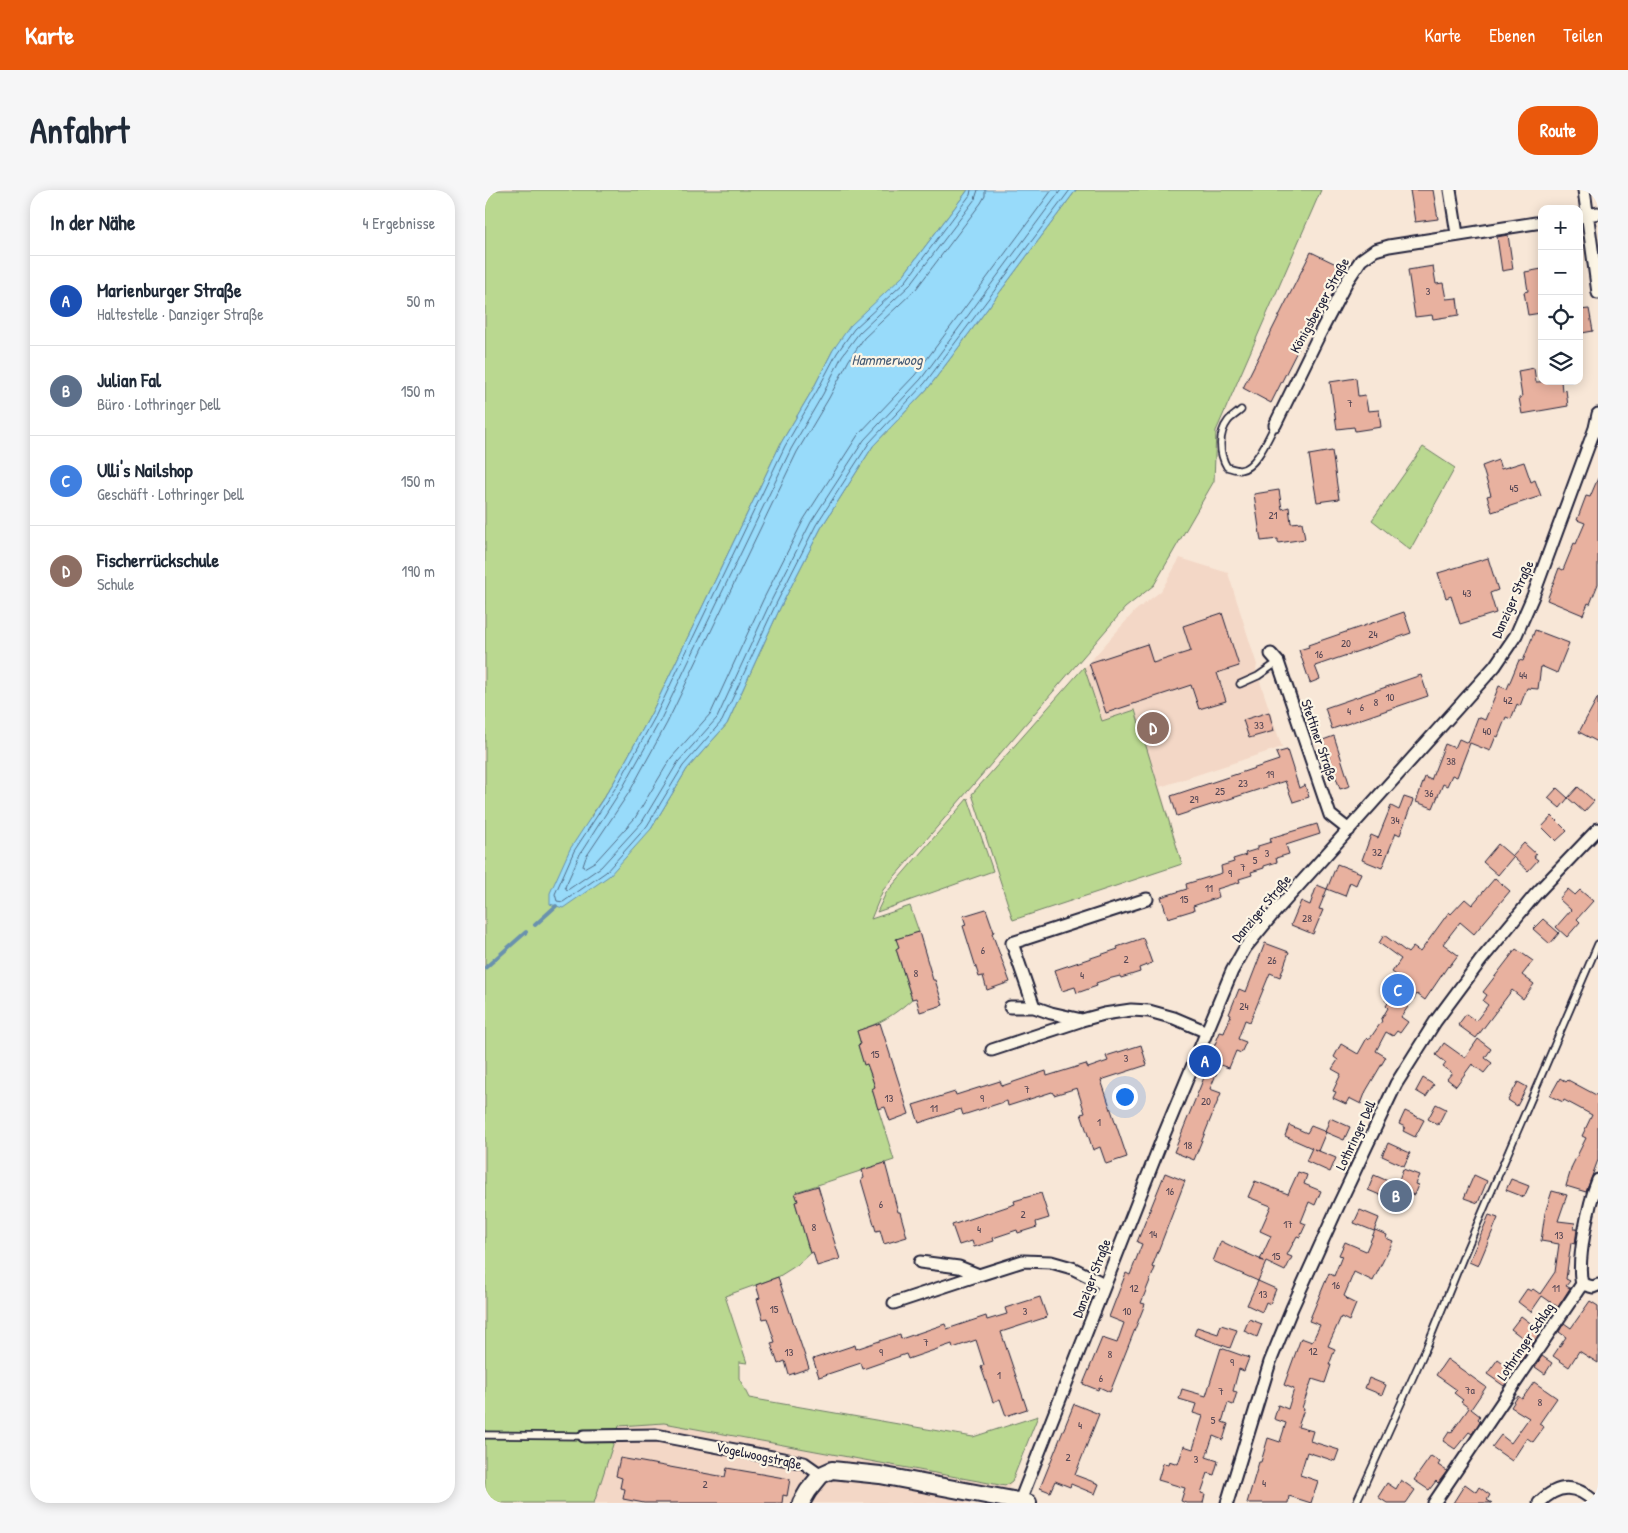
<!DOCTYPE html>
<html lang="de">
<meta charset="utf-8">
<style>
:root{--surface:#fff;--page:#f6f6f7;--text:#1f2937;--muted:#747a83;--line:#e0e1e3;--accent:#ea580c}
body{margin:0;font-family:"Patrick Hand",sans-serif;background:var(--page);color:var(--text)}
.controls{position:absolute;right:15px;top:15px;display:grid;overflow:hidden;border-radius:10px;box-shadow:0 2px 12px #0003}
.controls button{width:45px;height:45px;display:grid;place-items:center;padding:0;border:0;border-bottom:1px solid var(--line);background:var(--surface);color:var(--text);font:25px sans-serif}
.you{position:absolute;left:639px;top:906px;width:18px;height:18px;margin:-12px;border:4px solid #fff;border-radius:50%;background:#1a73e8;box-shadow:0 0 0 8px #1a73e833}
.badge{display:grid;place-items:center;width:32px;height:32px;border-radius:50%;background:var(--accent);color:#fff;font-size:16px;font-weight:700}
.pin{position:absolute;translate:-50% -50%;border:2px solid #fff;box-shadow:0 1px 5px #0006}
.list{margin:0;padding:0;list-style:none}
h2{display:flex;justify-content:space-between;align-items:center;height:65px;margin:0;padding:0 20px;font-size:21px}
h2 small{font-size:16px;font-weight:400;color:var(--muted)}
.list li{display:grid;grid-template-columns:32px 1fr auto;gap:15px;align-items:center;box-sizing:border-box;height:90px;padding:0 20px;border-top:1px solid var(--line)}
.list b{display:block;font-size:19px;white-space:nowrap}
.list p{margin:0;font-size:16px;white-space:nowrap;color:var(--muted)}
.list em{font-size:16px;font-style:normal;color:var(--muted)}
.icon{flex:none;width:28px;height:28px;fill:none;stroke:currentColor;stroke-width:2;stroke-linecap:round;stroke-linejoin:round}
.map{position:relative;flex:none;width:1113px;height:1313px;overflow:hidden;border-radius:20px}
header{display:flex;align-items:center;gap:30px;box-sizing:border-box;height:70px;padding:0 25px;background:var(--accent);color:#fff}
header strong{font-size:24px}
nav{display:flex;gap:28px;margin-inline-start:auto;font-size:18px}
.intro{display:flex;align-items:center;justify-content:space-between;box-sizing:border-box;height:120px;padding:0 30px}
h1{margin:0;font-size:35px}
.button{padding:12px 22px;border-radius:20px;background:var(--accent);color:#fff;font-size:18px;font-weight:700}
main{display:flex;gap:30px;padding:0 30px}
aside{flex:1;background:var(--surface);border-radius:20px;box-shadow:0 2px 12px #0003}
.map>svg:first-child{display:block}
.built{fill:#f3d7c6}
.green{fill:#bad890;stroke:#6e7d66}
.water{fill:#98dbfa;stroke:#6991ae}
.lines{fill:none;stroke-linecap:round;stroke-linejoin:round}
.shore{stroke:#516c87;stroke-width:1}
.stream{stroke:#6991ae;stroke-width:4}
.building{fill:#e8b19f;stroke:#22223b}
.lane-casing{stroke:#22223b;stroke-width:9}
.street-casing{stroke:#22223b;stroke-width:15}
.secondary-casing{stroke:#22223b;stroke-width:20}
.lane{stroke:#fcf5e5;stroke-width:5.5}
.street{stroke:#fcf5e5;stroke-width:11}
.secondary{stroke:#fcf5e5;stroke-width:16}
.labels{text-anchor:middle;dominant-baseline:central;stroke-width:4.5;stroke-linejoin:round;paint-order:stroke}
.number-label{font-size:11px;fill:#544654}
.street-label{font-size:14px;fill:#22223b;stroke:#fcf5e5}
.water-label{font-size:15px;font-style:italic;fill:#455a74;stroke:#fcf5e5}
</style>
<header>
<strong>Karte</strong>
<nav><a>Karte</a><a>Ebenen</a><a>Teilen</a></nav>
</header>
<div class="intro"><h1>Anfahrt</h1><a class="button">Route</a></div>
<main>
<aside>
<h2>In der Nähe<small>4 Ergebnisse</small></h2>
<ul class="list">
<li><span class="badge" style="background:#1a4fb4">A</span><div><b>Marienburger Straße</b><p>Haltestelle · Danziger Straße</p></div><em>50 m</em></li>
<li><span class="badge" style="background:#5c6f8a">B</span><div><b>Julian Fal</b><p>Büro · Lothringer Dell</p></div><em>150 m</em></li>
<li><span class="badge" style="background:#3f7fe0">C</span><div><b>Ulli's Nailshop</b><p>Geschäft · Lothringer Dell</p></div><em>150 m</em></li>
<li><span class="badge" style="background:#8d6e63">D</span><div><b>Fischerrückschule</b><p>Schule</p></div><em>190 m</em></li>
</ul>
</aside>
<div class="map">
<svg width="1113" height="1313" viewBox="0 0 1113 1313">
<rect width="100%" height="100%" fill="#f8e7d7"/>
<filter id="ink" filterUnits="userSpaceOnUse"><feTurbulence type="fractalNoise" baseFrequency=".02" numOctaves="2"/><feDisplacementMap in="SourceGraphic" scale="10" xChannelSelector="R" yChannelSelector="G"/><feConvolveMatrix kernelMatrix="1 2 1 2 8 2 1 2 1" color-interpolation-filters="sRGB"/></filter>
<g filter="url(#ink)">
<path class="built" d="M695,368l48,15 29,92 -1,5 26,77 -122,40 22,77 -169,56 -41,-126 163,-183 26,-20z
M179,1233l341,63 7,-5 -10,22h-408l25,-78z"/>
<path class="green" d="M0,0h483l-66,87 -69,73 -20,39 -32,54 -130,271 -37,68 -23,34 60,13 36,-60 40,-45 53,-116 41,-80 52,-82 56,-59 147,-197h245l-105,241 -2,50 -60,104 -29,23 -242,282 -12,29 39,-13 9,26 -22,7 2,8 -3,2 16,50c-19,17 -31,24 -55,32l4,13 -3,1 6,19h3l8,23 -3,2 22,71 -98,32 2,9 -3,1 15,51 -13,12 -19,12 -53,19 22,67 -8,-1v16l10,20 224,39 65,-21 -26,65 -7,5 -341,-63 -45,3 -25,77h-109z
M938,257l32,21 -45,82 -38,-30z
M599,477l18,54 33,-11 47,154 -169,56 -41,-126z
M483,608l25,73 -116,41 9,-19z"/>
<path class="water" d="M483,0h108l-147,197 -56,59 -52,82 -41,80 -53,116 -40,45 -36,60 -42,47 -46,32 -13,-4v-11l20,-44 44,-67 37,-68 130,-271 32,-54 20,-39 17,-24 52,-49z"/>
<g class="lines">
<path class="shore" d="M486,0l-1,5 -64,86 -52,48 -17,24 -20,38 -32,55 -130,271 -37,67 -44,67 -19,43 2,7 6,1 43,-30 41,-46 36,-60 39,-45 53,-115 41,-81 53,-82 56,-60 145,-193
M493,0l-3,9 -65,86 -51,48 -17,23 -19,38 -32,55 -130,270 -38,68 -43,67 -15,33 2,3 2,-1 32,-22 41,-45 36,-60 39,-44 53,-115 41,-81 53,-82 57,-61 140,-189
M500,0v6l-4,7 -65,86 -52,49 -15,22 -20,38 -32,54 -130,271 -37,68 -44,66 -3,9 1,2 12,-7 39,-43 36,-60 40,-45 52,-113 41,-81 54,-84 57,-60 137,-185"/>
<path class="stream" d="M50,735l21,-19
M0,778l41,-36"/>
</g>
<path class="building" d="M925,0h23l5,29 -23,3z
M1023,45l5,34 -11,2 -5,-34z
M826,62l29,14 -69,137 -28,-15z
M948,76l3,18 7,-1 3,16 11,-1 2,17 -26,4 -1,-4 -17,2 -7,-47z
M1057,79l-1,44 -13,2 -4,-23 4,-1 -3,-19z
M1104,119l4,22 -11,2 -3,-23z
M1049,178l2,14 25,-1 1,10 4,-1 2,16 -46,8 -3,-16 3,-1 -4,-26z
M871,188l2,18 7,-1 3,16 11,-1 2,17 -26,4 -1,-4 -17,2 -7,-47z
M847,261l7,48 -22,3 -8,-47z
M1013,270l3,9 23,-7 7,20 4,-2 6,16 -49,16 -5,-16 4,-1 -9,-29z
M1113,288v106l-8,20 -2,-1 -5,12 -36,-15 12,-32 4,2 11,-27 2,1 9,-21 -8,-3 9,-24 4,1z
M794,300l3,19 7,-2 2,16 11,-1 3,17 -27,4v-4l-17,2 -7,-47z
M1003,368l10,32 -8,3 6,20 -36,11 -9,-28 -5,2 -8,-25z
M919,422l7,21 -96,33 5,13 -10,4 -11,-33 10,-3 -1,-2z
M737,423l17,53 -22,7 9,28 -27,8 -8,-24 -85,28 -17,-50 58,-19 6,19 38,-12 -8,-25z
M1050,440l34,13 -12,30 -16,-7 -3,23 -11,-1 -7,18 -3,-2 -6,15 -5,-2 -8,20 -2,-1 -6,15 -20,-8 -13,34 -5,-2 -5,11 -4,-2 -10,24 -17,-6 9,-25 6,3 14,-36 10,4 4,-9 9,4 10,-26 7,3 14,-34 8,3 12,-29 4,1z
M936,485l7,21 -96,33 -7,-21z
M1113,507v45l-19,-10z
M784,522l5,19 -25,7 -6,-18z
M849,546l16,50 -10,3 -17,-49z
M802,560l12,38 6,-3 4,12 -16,5 -8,-21 -108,35 -6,-20 108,-36 -3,-7z
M1093,597l16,14 -10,11 -16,-14z
M1072,598l11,10 -8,10 -12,-10z
M919,607l9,3 -13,35 -4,-2 -14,35 -20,-8 9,-25 7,3 13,-32 8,4z
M1067,626l15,15 -11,10 -14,-14z
M832,634l3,10 -34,11 3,9 -13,4 1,4 -13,4v2l-13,4 1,3 -13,4 1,3 -23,7 2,8 -26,9 1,4 -26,8 -7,-21 26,-8 -1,-5 36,-11 -1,-7 13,-4 -1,-3 13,-4 -1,-2 13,-4v-3l13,-4 -1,-4z
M1039,653l12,11 -2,3 4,3 -10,11 -15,-14 -15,18 -15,-13 15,-18 14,12z
M852,674l24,9 -5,12 -6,-3 -5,14 -18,-7z
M1010,688l15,13 -36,43 -14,-12 -17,22 15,11 -9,12 -1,-1 -23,34 -8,-6 -16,23 7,5 -8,11 -3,-2 -4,5 -7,-4 -10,19 10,6 -20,34 -5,13 -12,-6 -3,6 -13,-6 3,-6 -3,-1 8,-17 -9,-5 6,-9 -4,-3 7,-13 17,10 9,-16 2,2 13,-19 -1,-1 7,-12 -2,-2 2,-3 -3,-3 14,-23 -7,-5 9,-13 -22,-16 5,-8 24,18 5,-6 7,5 29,-40 2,2 14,-15 7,6z
M832,695l10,4 -8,20 4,1 -10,24 -22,-9 10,-24 9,4z
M1083,699l7,6 5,-5 13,11 -16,18 3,3 -13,15 -11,-10 15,-17 -12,-11z
M501,719l8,23 -2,1 18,49 -23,8 -4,-14 -4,1 -16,-51 3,-1 -3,-9z
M1058,729l16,14 -9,11 -17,-15z
M434,742l14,48h2l8,25 -23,7 -4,-14 -4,1 -16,-50 3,-2 -3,-8z
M658,748l9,25 -13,5 1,4 -19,6 -1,-2 -12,3 -12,4 1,3 -20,7 -2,-6 -13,4 -7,-21 63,-21 -1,-2z
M780,753l24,9 -9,25 -10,-4 -20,49 -5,-2 -7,19 8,3 -5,11 -5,-2 -7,17 -9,-3 -10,24 11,4 -27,67 -20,-8 31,-77 -2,-1 17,-42 4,1 7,-18 -2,-1 10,-25 7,3z
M1031,759l17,12 -11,14 12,9 -11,15 -11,-9 -36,48 -18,-13 8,-11 10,7 12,-16 -5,-4 4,-6 -4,-3z
M395,833l29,91 -19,7 -5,-14 -7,2 -6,-20 3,-2 -4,-12 -4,-11 -3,1 -6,-20 3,-1 -4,-13z
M993,849l13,10 -6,9 7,5 -8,10 -12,-9 -16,22 -9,-7 5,-6 -9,-6 3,-4 -10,-8 8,-12 21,15z
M656,855l6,20 -46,15 26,77 -21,7 -6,-17 -7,3 -12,-36 4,-1 -8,-25 -23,7 -2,-3 -44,14 -1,-5 -44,14 -2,-6 -42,14 -6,-18 42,-13 1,3 44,-14 2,5 44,-15 1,5 39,-12 2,4 20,-7 -2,-5z
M938,888l11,7 -8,12 -10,-6z
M1075,888l6,4 2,-2 30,16v64l-12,32 -20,-6 6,-20 14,-28 -4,-2 10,-21 -28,-15 -1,2 -13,-6z
M1033,892l9,5 -10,19 -9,-6z
M951,914l10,5 -8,16 -10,-6z
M920,921l19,9 -9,17 -12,-6 2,-4 -6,-3z
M845,928l20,9 -6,13 -19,-8z
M804,935l18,8 4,-7 15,6 -8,19 -4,-2 22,9 -6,14 -24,-11 6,-13 -27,-12z
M903,953l22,10 -6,13 -22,-10z
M400,973l13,49h2l7,25 -23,7 -4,-14 -4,1 -15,-51 3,-2 -2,-8z
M918,979l16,6 -4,9 3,1 -4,10 -7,-3 -7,18 -16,-6 3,-6 -19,-8 6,-15 23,10z
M813,982l9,3 -3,9 17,7 -6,14 -6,-3 -8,20 5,2 -6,13 -3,-1 -10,19 5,2 -7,14 -19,-9 -8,19 -45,-20 8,-20 14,7 29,13 -4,-1 11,-24 -11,-5 11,-25 -23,-9 7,-16 33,13z
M680,983l20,8 -33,86 3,1 -14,35 4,1 -35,88 -11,-5 -1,3 -15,-6 19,-46 15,5 7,-20 -15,-6 17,-44 4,2 12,-31 -5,-2z
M989,985l13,6 -9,22 -14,-5z
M1026,989l18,7 -5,11 -18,-7z
M333,996l7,23h-1l16,50 -23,7 -4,-14 -3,1 -15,-51 3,-1 -3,-8z
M1067,1001l15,4 -9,26 17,2 -1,6h3l-2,15 -4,-1 -5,36 4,2 -4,5 4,2 -12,19 -16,-11 -11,16 -13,-10 9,-13 4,2 2,-2 7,5 15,-22 4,-28 -18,-3 4,-28z
M556,1003l8,25 -13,4 1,5 -19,6 -1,-3 -24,8 1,3 -20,6 -2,-6 -13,4 -7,-20 63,-21 -1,-3z
M875,1020l19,8 -5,13 -20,-8z
M1004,1025l9,3 -20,48 -9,-4z
M890,1040l12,5 -1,3 7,3 -20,40 -19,-9 -10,24 3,2 -1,1 10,5 -7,17 -8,-4 -13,29 7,3 -6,16h2l-6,18 -13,-4 -10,29 2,1 -6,18 15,4 -3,10 29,9 -4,11 -28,-9 -7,23 18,6 -7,22 -22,-7 -1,7h-41l12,-41h2l7,-24 12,4 6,-19 -12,-4 4,-14 10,4 6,-20 -10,-4 17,-47 11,4 8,-17 -11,-4 20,-48 5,3 8,-20 -3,-1 6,-13 21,9z
M293,1087l31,91 -20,7 -4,-14 -7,3 -7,-21 4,-1 -8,-24 -4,1 -6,-20 3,-1 -4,-13z
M773,1091l18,8 -6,15 -4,-2 -4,10 -15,-7z
M555,1107l7,20 -46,15 26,77 -21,7 -6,-17 -7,3 -12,-35 3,-2 -8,-25 -23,8 -1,-4 -44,15 -2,-5 -43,15 -2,-6 -42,14 -6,-18 42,-14 1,4 44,-15 1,5 44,-15 2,5 39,-13 1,4 20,-6 -2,-6z
M1105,1111l8,5v57l-19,-12 -10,16 -16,-11 13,-19 -7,-5 5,-9 7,5z
M1036,1126l20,15 -37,55 -17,-12 11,-15 8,6 18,-26 -13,-10z
M764,1129l13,5 -5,13 -13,-6z
M736,1135l16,5 -7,18 -36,-13 3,-8 21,7z
M736,1158l28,10 -5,13 -5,-2 -6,22 4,1 -4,13 -5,-2 -6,19 6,2 -5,16 -10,-4 -7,21 12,4 -4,14 -6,-2 -7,20 4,1 -2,9h-17l-5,-2 4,-13 -27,-8 5,-17 5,1 1,-3 9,3 6,-18 9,3 10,-33 -10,-3 3,-9 -17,-5 3,-10 24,7z
M1057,1166l10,7 -7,11 -10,-7z
M962,1169l39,28 -15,22 9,7 -2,3 2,2 -8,13 -3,-2 -14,17 -12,-8 6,-9 2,1 18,-25 -8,-6 2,-2 -9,-7 3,-3 -21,-15z
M884,1188l17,7 -4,10 -17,-7z
M1049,1192l23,16 -18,26 5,3 -11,15 -6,-4 -15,23 -20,-14 9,-12 10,8 18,-25 -18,-11 7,-11 4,3z
M589,1214l25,10 -24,61 24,9 -4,10 -24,-10 -1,3 -15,-6 -5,11 -10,-4z
M946,1266l9,6 -2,3 9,6 -9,12 -2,-2 -7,9 -15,-10z
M135,1268l105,19 2,-9 63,11 -3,17 -4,-1 -1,8h-138l-21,-4 2,-10 -5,-1 2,-10 -6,-2z
M916,1290l14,10 -9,13h-19l-9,-6 9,-14 9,6z
M980,1294l11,8 3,-5 11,8 -3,5 5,3h-39z"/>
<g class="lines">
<defs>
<path id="lane" d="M756,220c-4,4 -10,7 -13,11 -10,13 -9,33 -1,46 4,1 9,3 13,3 16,-2 28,-32 35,-45
M755,494l18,-8 20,-14
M0,1245l99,1
M871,1313l71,-157 37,-91 134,-311"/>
<path id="street" d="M965,0l7,44
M1099,0l14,103
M1094,27l19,-4
M790,235l43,-88 29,-56 14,-21 14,-10 14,-4 153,-24
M786,464l7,8 52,153 19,15
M525,817h24l17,6 31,7 22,-6 27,-4 18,1 25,7 33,14
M549,817l-22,-64 135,-44
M507,860l88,-29
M435,1072l39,5 20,8 44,-14 28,1 21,6 32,16
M1097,1094l11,3 5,-2
M409,1113l85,-28
M99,1246l72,-1 148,28 17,12
M535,1311l143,-364 69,-166 13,-23 28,-34 222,-248 21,-31 17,-39 62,-168 3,-14
M742,1313l43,-141 22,-54 48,-106 56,-118 39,-62 46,-62 54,-65 63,-66
M949,1313l148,-219c-6,-23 7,-82 16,-104
M1054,1313c20,-20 37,-19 57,0"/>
<path id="secondary" d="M316,1313l7,-12 13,-16 11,-5 48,5 148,28"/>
</defs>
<use href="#lane" class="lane-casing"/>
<use href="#street" class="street-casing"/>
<use href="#secondary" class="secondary-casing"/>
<use href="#lane" class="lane"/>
<use href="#street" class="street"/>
<use href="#secondary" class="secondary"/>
</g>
</g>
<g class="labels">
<g class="number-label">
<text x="943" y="101">3</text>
<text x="865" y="213">7</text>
<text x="1029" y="298">45</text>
<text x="788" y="325">21</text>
<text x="982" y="403">43</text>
<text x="888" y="444">24</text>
<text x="861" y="453">20</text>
<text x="834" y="464">16</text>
<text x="1038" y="485">44</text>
<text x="905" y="507">10</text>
<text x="1023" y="510">42</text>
<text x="891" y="512">8</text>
<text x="877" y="517">6</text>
<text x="864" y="521">4</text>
<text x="774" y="535">33</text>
<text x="1002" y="541">40</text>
<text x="966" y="571">38</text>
<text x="785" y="584">19</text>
<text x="758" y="593">23</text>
<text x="735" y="601">25</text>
<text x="944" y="603">36</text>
<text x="709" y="609">29</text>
<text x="910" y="630">34</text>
<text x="892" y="662">32</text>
<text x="782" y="663">3</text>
<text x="770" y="670">5</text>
<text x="758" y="677">7</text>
<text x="745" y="683">9</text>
<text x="724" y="698">11</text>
<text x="699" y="709">15</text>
<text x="822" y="728">28</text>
<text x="498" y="760">6</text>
<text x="641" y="769">2</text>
<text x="787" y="770">26</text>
<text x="431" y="783">8</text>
<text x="597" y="785">4</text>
<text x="759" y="816">24</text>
<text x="390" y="864">15</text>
<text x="641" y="868">3</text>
<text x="542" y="899">7</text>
<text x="404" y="908">13</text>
<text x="497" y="908">9</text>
<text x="721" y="911">20</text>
<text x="449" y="918">11</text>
<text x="614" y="932">1</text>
<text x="703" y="955">18</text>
<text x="685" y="1001">16</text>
<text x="396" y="1014">6</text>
<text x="538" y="1024">2</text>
<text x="803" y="1034">17</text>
<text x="329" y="1037">8</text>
<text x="494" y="1039">4</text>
<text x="668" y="1044">14</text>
<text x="1074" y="1045">13</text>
<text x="791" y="1066">15</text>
<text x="851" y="1095">16</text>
<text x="649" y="1098">12</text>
<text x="1071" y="1098">11</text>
<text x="778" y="1104">13</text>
<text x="289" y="1119">15</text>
<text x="540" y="1121">3</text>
<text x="642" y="1121">10</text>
<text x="441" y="1152">7</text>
<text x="828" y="1161">12</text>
<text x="304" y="1162">13</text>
<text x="396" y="1162">9</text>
<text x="625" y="1164">8</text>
<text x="747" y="1172">9</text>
<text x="514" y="1185">1</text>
<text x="616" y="1188">6</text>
<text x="985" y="1200">7a</text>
<text x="736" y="1201">7</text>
<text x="1055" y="1212">8</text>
<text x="728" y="1230">5</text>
<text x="595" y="1235">4</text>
<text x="583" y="1267">2</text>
<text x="711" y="1269">3</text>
<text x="779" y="1293">4</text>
<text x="220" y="1294">2</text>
</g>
<g class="street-label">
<text transform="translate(834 115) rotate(-61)">Königsberger Straße</text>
<text transform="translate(1027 409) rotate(-66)">Danziger Straße</text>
<text transform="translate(835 550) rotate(71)">Stettiner Straße</text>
<text transform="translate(776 718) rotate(-50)">Danziger Straße</text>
<text transform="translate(870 945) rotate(-65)">Lothringer Dell</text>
<text transform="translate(606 1088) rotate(-69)">Danziger Straße</text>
<text transform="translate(1040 1151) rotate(-56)">Lothringer Schlag</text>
<text transform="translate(274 1265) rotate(12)">Vogelwoogstraße</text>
</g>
<g class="water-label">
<text x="402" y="169">Hammerwoog</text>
</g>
</g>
</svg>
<div class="controls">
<button>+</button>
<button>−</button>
<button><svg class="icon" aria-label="locate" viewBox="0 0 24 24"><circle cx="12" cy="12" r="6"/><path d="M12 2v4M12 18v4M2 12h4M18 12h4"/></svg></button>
<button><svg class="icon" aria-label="layers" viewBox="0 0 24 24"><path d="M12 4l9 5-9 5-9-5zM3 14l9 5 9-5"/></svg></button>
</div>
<div class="you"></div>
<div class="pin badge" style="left:720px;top:871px;background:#1a4fb4">A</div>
<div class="pin badge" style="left:911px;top:1006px;background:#5c6f8a">B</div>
<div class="pin badge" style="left:913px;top:800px;background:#3f7fe0">C</div>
<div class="pin badge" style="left:668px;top:538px;background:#8d6e63">D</div>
</div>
</main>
